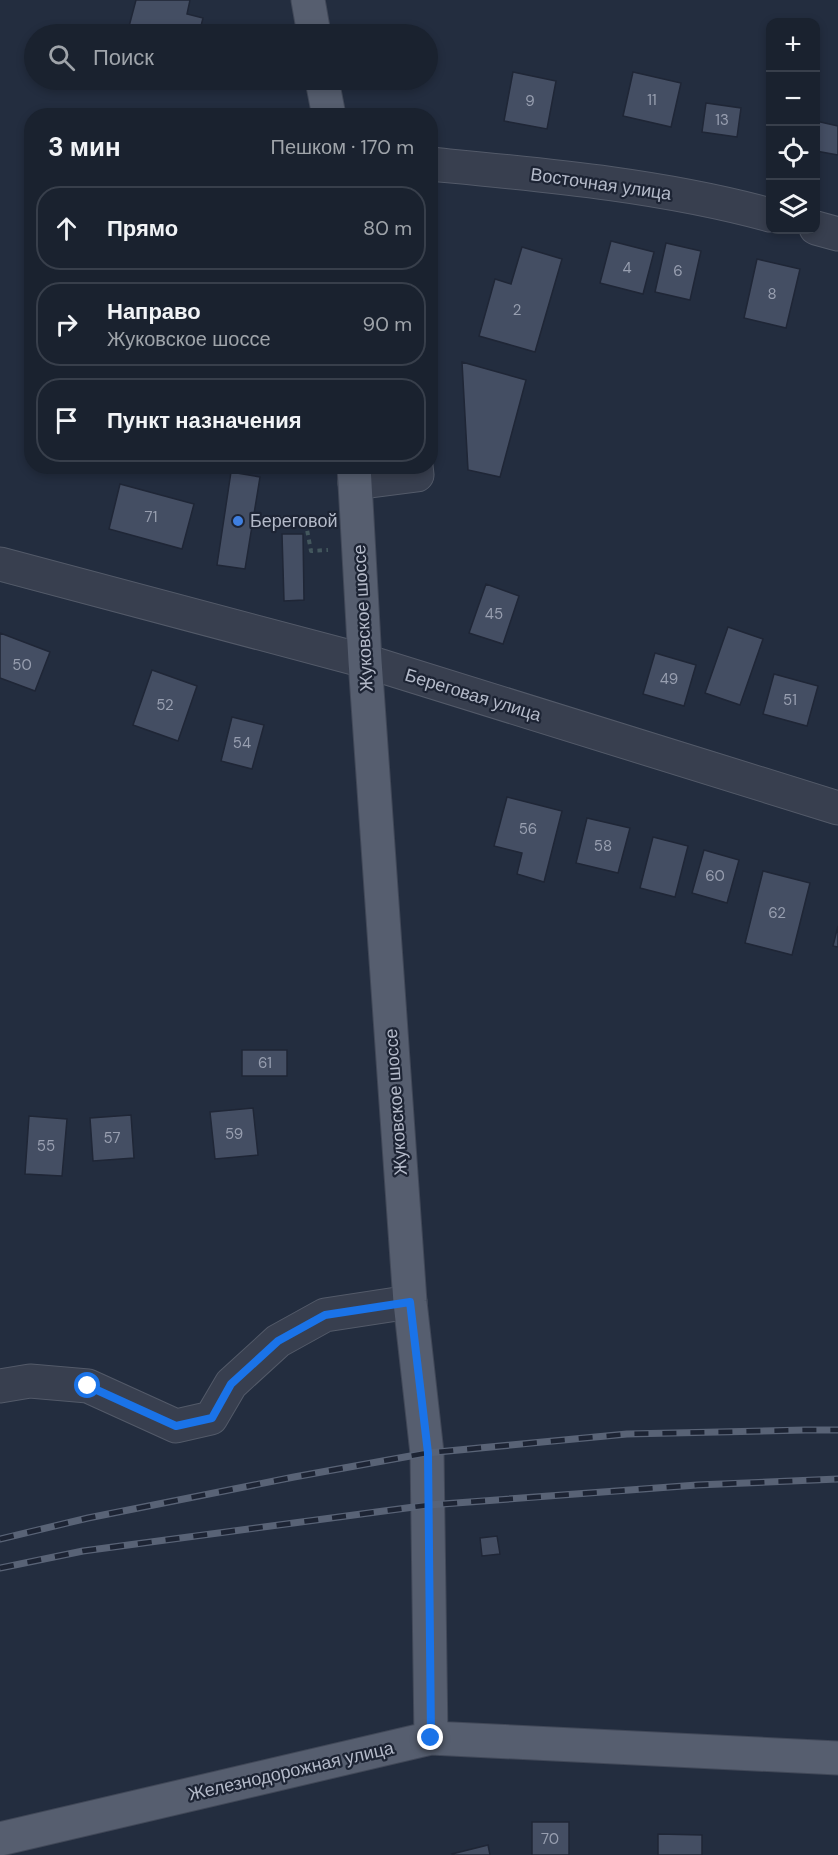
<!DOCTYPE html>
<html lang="ru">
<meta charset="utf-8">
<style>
:root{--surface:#1a222f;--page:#272f3b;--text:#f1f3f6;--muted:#9fa4aa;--line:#383f4b}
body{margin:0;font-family:"DM Sans",sans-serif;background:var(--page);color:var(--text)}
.controls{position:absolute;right:18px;top:18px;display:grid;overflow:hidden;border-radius:12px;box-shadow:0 3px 9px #0003}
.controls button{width:54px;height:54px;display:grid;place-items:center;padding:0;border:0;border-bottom:2px solid var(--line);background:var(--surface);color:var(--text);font:30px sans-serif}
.stop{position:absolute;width:18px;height:18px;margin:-14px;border:4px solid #1a73e8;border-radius:50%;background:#fff}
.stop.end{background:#1a73e8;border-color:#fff;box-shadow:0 2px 6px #0008}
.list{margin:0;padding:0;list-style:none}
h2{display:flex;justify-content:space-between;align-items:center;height:78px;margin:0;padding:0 24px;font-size:26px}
h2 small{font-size:20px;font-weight:400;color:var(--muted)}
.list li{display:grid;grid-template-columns:39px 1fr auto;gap:18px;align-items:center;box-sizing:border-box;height:84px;margin:0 12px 12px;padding:0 12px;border:2px solid var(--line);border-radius:24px}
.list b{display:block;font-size:22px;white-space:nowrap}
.list p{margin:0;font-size:20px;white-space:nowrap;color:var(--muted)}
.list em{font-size:20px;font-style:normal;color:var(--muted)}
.icon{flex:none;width:33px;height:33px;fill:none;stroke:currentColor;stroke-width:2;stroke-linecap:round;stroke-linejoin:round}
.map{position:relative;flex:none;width:838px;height:1855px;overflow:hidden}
.search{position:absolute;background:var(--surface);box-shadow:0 3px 9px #0003;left:24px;top:24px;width:414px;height:66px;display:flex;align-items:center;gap:15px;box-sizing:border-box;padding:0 21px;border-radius:33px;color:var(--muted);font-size:22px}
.panel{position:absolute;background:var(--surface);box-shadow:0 3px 9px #0003;left:24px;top:108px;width:414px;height:366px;border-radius:24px}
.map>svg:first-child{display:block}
.building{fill:#444e63;stroke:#1f2636;stroke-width:1.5}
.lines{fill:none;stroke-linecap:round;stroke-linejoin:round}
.minor-casing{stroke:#535a69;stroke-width:35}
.major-casing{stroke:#414858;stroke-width:35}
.path{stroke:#43575d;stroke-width:4;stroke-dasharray:4.5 4.5;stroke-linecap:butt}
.minor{stroke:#383f4f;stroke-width:33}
.major{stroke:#565e6f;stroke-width:33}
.rail-casing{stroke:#596376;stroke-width:7}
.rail{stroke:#1d2434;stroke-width:4.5;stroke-dasharray:14;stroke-linecap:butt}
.route{stroke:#1a73e8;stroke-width:8}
.shop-dot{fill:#3f7fe0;stroke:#1d2434;stroke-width:2}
.labels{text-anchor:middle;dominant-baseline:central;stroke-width:4.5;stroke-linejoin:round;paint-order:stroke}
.number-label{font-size:15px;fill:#989fb0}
.street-label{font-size:18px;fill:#b4bac9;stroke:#1d2434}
.poi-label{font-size:18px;fill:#b4bac9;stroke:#1d2434;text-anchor:start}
</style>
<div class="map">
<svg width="838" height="1855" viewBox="0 0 838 1855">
<rect width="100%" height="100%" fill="#232d3f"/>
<path class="building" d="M136,0h54l-3,14 16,4 -4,16h-72z
M513,72l43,9 -9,48 -43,-8z
M633,72l48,11 -10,44 -48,-11z
M706,103l35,5 -4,29 -35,-5z
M816,121l22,5v29l-22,-4z
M611,241l43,11 -11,42 -43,-11z
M666,243l35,8 -11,49 -35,-8z
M522,247l40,12 -27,93 -56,-16 16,-57 16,5z
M757,259l43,10 -14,59 -42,-10z
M462,362l64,18 -26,97 -32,-7z
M231,472l29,5 -15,92 -28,-4z
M120,484l74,20 -12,45 -73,-20z
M282,534h21l1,66 -20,1z
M486,584l33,12 -16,48 -34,-11z
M728,627l35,12 -23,66 -35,-12z
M0,633l50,19 -15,39 -35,-13z
M655,653l41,12 -12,41 -41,-12z
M152,670l45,16 -19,55 -45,-16z
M774,674l44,12 -11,40 -44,-12z
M232,717l32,8 -12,44 -31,-8z
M507,797l55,14 -18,71 -27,-8 5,-21 -28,-7z
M587,818l43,10 -12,45 -42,-10z
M653,837l35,9 -13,51 -35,-9z
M704,850l35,10 -12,43 -35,-10z
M763,871l47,12 -18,72 -47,-12z
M838,926v21l-5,-1z
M242,1050h45v26h-45z
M253,1108l5,47 -43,4 -5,-47z
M131,1115l3,43 -41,3 -3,-43z
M29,1116l38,3 -5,57 -37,-2z
M497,1536l3,18 -18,2 -2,-18z
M532,1822h37v33h-37z
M658,1834l44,1v20h-44z
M488,1845l2,10h-37l-1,-1z"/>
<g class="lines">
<defs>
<path id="minor" d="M430,164c114,11 230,21 340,51
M816,228l22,6
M355,483l62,-8 -1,-9
M0,564l365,97 473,147
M0,1386l30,-5 58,5 88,40 35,-8 20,-34 47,-43 47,-26 85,-13"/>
<path id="major" d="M308,0l6,34
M322,80l7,36
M354,466l11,195 45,641 17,151 4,285
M0,1839l431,-101 407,20"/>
</defs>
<use href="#minor" class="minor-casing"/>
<use href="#major" class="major-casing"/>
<path class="path" d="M263,518l42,1 6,32 17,-1"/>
<use href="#minor" class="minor"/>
<use href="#major" class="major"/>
<defs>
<path id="rail" d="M0,1539l88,-21 206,-41 133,-24 200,-19 178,-4h33
M0,1568l83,-17 346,-46 268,-20 141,-6"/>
</defs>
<use href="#rail" class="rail-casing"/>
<use href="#rail" class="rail"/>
</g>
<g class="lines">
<path class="route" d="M88,1386l88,40 36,-8 19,-34 47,-43 47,-26 85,-13 18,151 3,285"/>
</g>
<circle class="shop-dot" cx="238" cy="521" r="6"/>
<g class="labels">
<g class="number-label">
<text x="652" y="100">11</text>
<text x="530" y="101">9</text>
<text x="722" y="120">13</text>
<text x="627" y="268">4</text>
<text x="678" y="271">6</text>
<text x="772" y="294">8</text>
<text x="517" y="310">2</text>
<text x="151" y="517">71</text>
<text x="494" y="614">45</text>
<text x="22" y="665">50</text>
<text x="669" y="679">49</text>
<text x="790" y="700">51</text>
<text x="165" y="705">52</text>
<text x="242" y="743">54</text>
<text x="528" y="829">56</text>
<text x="603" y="846">58</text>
<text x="715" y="876">60</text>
<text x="777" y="913">62</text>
<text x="265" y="1063">61</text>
<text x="234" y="1134">59</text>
<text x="112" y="1138">57</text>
<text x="46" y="1146">55</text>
<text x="550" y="1839">70</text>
</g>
<g class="street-label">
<text transform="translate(601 184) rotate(8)">Восточная улица</text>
<text transform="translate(363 618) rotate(-93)">Жуковское шоссе</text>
<text transform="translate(473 695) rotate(17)">Береговая улица</text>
<text transform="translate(396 1102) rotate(-94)">Жуковское шоссе</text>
<text transform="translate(291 1771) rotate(-13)">Железнодорожная улица</text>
</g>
<g class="poi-label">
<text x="250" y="521">Береговой</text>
</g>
</g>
</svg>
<div class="controls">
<button>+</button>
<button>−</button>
<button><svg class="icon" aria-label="locate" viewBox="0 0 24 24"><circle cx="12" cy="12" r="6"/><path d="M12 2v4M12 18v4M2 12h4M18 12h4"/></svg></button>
<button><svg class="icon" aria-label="layers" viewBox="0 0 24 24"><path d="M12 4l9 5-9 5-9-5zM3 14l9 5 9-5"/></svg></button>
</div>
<div class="stop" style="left:88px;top:1386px"></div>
<div class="stop end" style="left:431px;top:1738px"></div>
<div class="search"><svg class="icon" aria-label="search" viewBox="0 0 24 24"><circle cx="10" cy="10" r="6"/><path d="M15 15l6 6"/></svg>Поиск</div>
<section class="panel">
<h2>3 мин<small>Пешком · 170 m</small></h2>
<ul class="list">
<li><svg class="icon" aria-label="ahead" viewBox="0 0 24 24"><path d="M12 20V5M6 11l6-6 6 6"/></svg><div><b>Прямо</b></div><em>80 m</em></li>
<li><svg class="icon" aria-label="right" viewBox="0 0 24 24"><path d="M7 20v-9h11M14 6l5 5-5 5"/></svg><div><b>Направо</b><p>Жуковское шоссе</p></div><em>90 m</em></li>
<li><svg class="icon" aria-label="arrive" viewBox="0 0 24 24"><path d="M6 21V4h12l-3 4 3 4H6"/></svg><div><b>Пункт назначения</b></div></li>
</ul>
</section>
</div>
